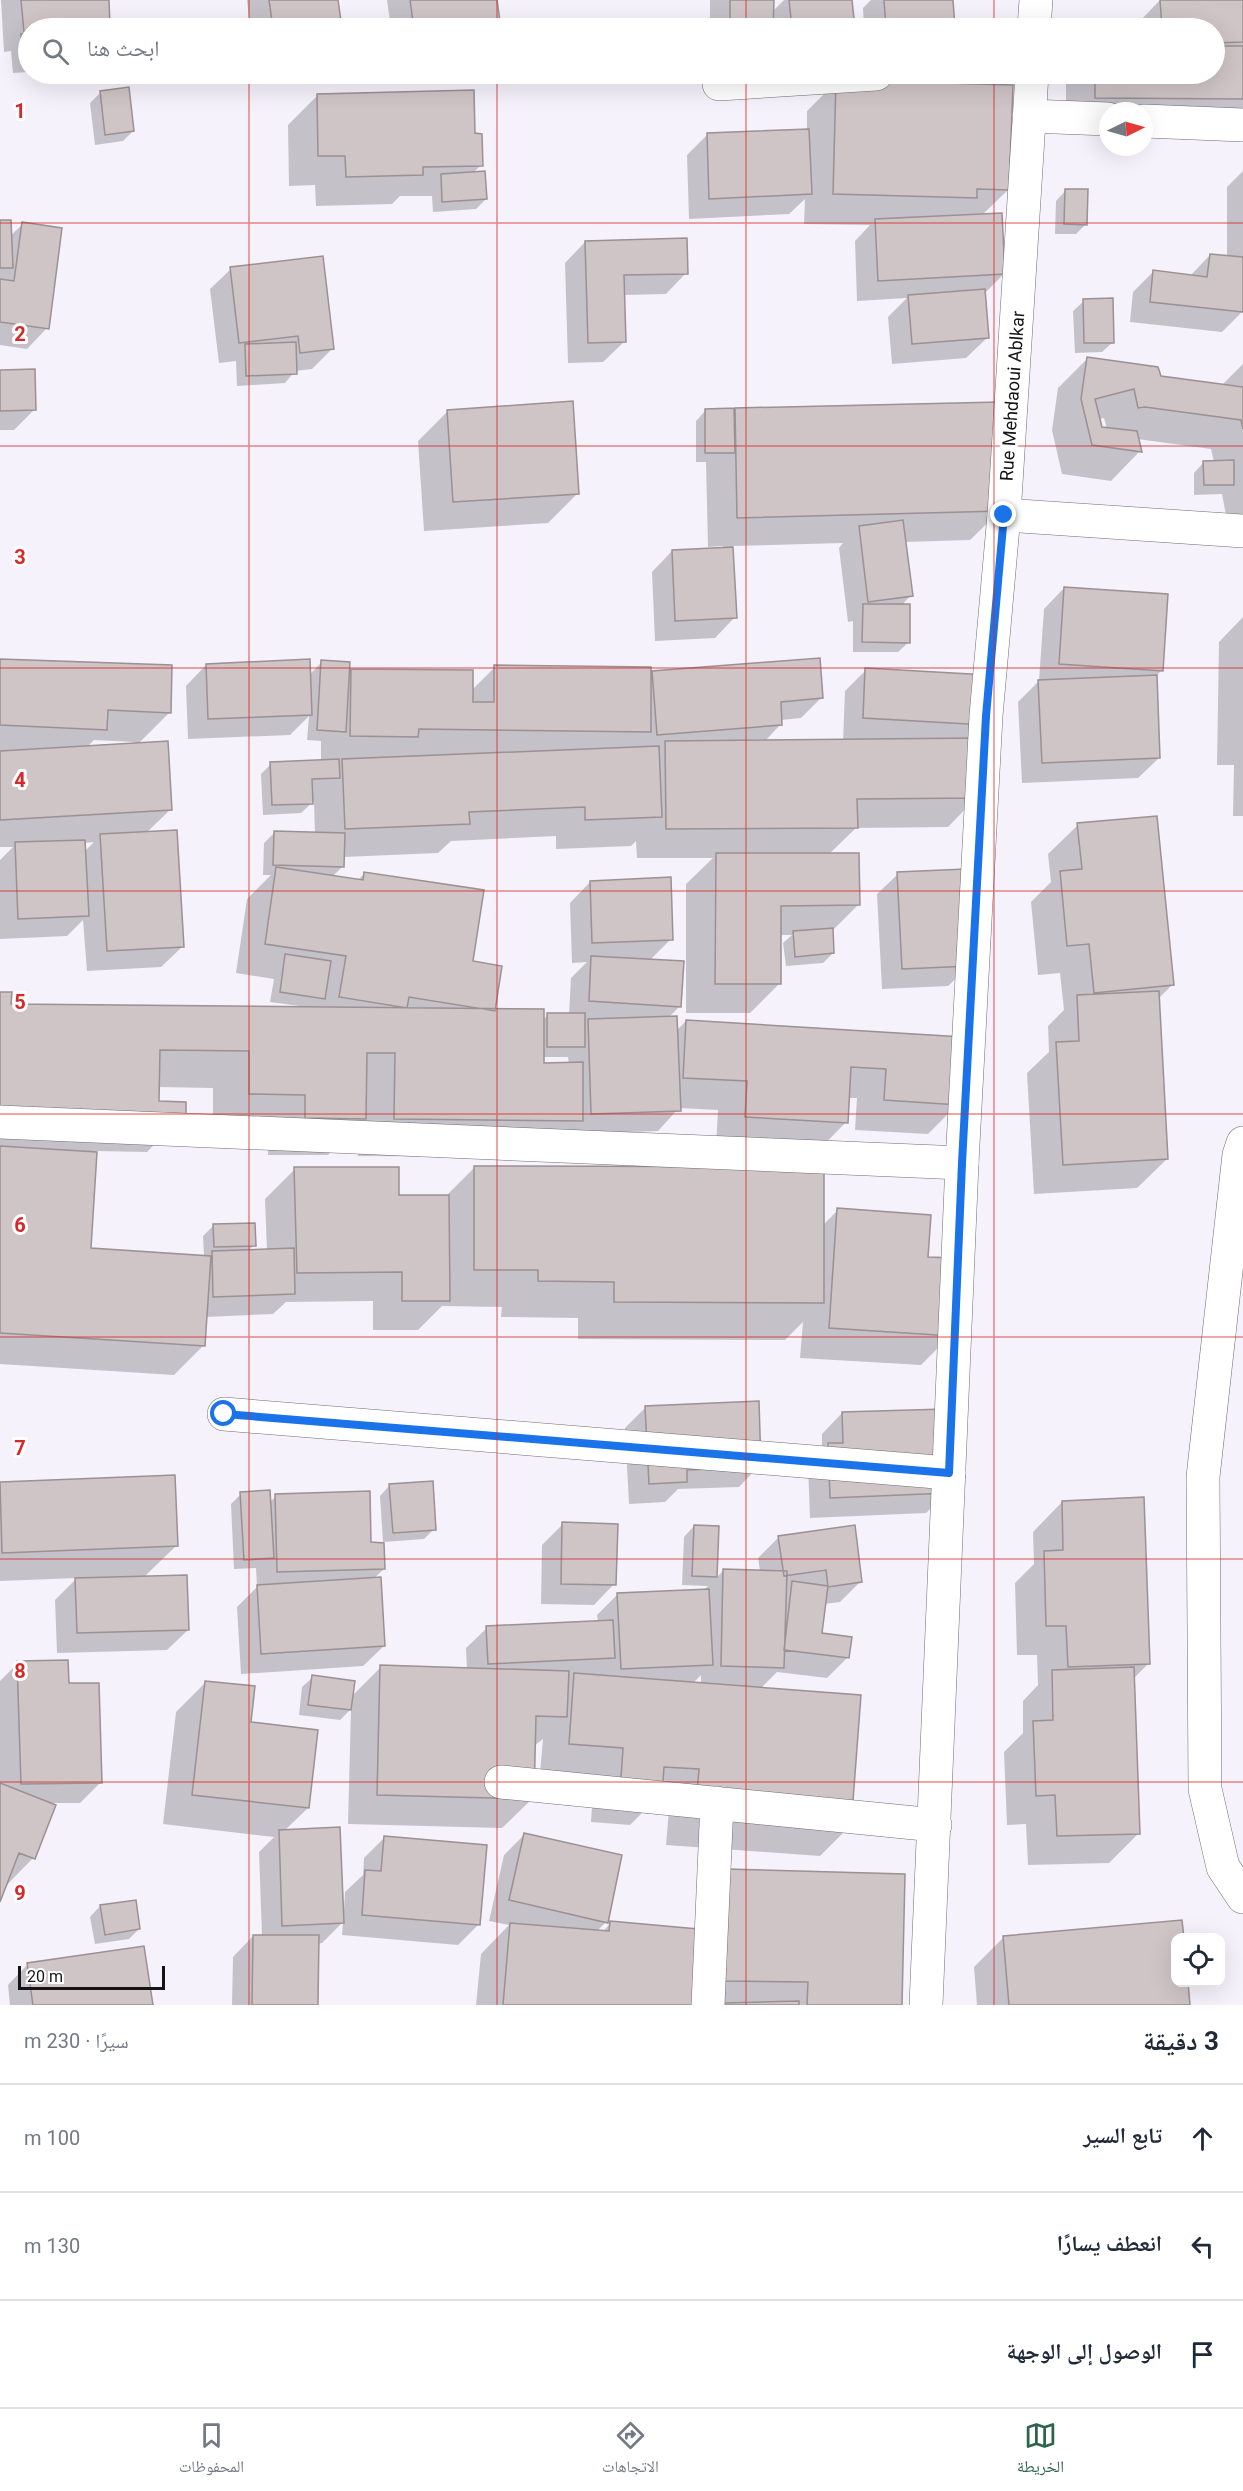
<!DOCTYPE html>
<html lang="ar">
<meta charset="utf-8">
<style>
:root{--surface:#fff;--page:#f6f6f7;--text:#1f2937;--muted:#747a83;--line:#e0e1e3;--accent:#2c644c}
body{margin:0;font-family:Roboto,"Noto Naskh Arabic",sans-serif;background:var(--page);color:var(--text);direction:rtl}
.controls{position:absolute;right:18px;bottom:18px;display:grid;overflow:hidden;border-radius:12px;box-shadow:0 6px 24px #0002}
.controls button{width:54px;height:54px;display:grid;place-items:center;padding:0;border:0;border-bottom:2px solid var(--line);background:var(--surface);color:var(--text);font:30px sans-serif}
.compass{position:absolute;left:1099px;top:102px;width:54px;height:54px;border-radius:50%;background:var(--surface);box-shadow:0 6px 24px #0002;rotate:85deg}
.scale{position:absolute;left:18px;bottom:15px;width:147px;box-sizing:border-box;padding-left:6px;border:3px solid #141316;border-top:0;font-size:16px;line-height:21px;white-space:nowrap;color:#141316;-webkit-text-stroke:4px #fff;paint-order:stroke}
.stop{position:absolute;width:18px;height:18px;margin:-14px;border:4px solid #1a73e8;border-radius:50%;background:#fff}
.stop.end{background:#1a73e8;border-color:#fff;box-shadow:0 2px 6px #0008}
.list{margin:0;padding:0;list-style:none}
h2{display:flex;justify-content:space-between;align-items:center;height:78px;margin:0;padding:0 24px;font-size:26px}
h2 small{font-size:20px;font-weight:400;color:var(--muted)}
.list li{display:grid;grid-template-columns:39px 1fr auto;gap:18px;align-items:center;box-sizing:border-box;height:108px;padding:0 24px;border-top:2px solid var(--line)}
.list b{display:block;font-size:22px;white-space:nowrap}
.list em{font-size:20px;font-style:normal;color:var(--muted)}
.icon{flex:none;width:33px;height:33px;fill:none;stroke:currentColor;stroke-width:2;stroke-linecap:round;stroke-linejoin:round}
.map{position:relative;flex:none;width:1243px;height:2005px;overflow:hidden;direction:ltr}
.search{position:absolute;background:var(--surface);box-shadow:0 6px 24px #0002;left:18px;right:18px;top:18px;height:66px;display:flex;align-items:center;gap:15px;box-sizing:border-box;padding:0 21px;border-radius:33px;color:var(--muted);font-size:22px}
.sheet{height:402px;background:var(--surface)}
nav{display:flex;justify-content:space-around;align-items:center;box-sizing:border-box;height:84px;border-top:2px solid var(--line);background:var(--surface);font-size:16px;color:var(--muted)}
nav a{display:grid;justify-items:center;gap:3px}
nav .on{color:var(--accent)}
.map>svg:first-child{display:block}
.shadow{fill:#0003;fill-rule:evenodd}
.building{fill:#cfc4c6;stroke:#9b9093;stroke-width:1.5}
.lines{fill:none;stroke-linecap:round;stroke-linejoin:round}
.minor-casing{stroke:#6f6c74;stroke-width:34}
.tertiary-casing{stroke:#6f6c74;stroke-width:34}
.minor{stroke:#fff;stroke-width:33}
.tertiary{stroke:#fff;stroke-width:33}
.route{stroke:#1a73e8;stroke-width:8}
.grid{fill:none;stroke:#d62828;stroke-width:1.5;stroke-opacity:0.55}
.labels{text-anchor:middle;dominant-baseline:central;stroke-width:6;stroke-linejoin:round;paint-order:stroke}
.street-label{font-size:18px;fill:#141316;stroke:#fff}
.grid-label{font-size:20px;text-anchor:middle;font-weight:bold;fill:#d62828;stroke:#fff;stroke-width:6;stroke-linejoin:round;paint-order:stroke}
</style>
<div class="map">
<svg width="1243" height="2005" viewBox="0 0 1243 2005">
<rect width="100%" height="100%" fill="#f6f2fb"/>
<path class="shadow" d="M107,0l2,25 -4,3h-77v44l-15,1 -2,-22 -7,1 -3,-52z
M247,0h90l3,28h-90z
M387,0h109l3,28h-108z
M710,0h62v12l12,-12h66l3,28h-143z
M871,0h80l2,28h-89l-1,-20z
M1160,0h83v128l-99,-17h-36l-42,17v-51l3,-3h145v-46h-74v-7z
M255,74h40l-39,4z
M837,81l171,109 -26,25 22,59 -20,20 3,44 -21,20 -74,6 -4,-47 19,-19 -50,3 -2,-60 15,-16 -66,-1 1,-25 -16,15 -100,5 -2,-64 20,-20 100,-5v-19z
M100,93l33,38 -10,10 -28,4 -5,-42z
M318,95l163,70 -8,8 13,26 -10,10 -43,3 -1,-16h-32l-8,8 -76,2 -1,-21 -26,1 -1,-61z
M1243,171v140l-21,21 -92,-10 3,-30 20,-20 37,4 20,-21 17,2v-70z
M1066,190l20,34 -10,10h-21l1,-33z
M0,222l10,14 13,-12 24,104 -20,21 -27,-4z
M585,242l101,31 -20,21 -43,1 1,47 -21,20 -35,1 -3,-100z
M231,269l102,79 -21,21 -17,2 -10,12 -48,3 -1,-25 -17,2 -9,-74z
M1084,301l29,41 -11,10 -27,1 -2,-42z
M1088,358l71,19 63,8 21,-21v153l-17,-2 -4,-21 -28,1v-22l10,-11h10l-3,-13 -74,-10 3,12 -29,30 -49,-7 -10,-44 6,-42zM1104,418l3,11 -6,-1 -2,-9z
M0,372l35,37 -21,21h-14z
M736,409l264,102 -30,29 -65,2 6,53 -10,11 8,36 -11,10h-45v-31l-5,1 -9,-74 4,-5 -111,3 3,71 -20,21 -60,3 -3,-69 20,-21 51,-2v-3l-15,1 -2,-85h-10v-41l10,-11 27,2z
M448,411l129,83 -29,29 -124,8 -6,-90z
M1064,588l98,82 -6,6 3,82 -21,20 -116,5 -4,-81 21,-21 5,-72z
M1243,617v199h-10l1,-51h-17l2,-123z
M0,660l169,53 -31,31 32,66 -24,23 36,114 -21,20 -74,4 -4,-51 -16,16 -67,3v-79l13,-13h-13zM94,740l40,2v2l-47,3zM94,842l-10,10v-9z
M322,662l26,12 3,-4 121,20 23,-23 154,8 4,-3 168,26 -20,20 -20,2v4l-17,18 79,-1 2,-50 21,-21 120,6 -9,121 -29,30 -92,1 -27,26 29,51 -26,26 1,22 -10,10 -37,3 -3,-23 9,-8h-12v48l-30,30h-64v-129l27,-26h-76l-1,-17 -5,5 -75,3v-13l-105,5 -13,12 -95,4v9l-11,11 25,4 8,-8 107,89 22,48 49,10 5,-5h21l2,-37 16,-16 -15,1 -2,-60 20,-21 81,57 -21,21 30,46 -12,12 8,13 10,-10 276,17 -5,67 -29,29 -73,-4 2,-32h-9l-2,24 -29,30 -101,-6 2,-36 -39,-2 -21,23 -87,3 -27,23 -186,-1v-31l-30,30h-60l1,-24h-56v-43l-55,-1v16l26,11 -37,38 -51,-1 -7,99 115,7 -1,-21 10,-10 41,19 -6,6h19l-2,-52 30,-30 103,28h47l30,-30 348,58 15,-15 89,48 23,78 -29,29 -121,-7 3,-36 -18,18 -207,-1v-21l-77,-1 1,-10 -60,-1 -24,24h-45v-29l-87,1 -13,12 -67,3 -2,28 -30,30 -174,-11v-370l9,12 291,2v-2l-30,-4 4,-23 -38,-6 11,-74 24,-24h-8l1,-32 10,-10 41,1 -1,-33 -13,12 -38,2 -2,-41 10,-10 50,-3v-20l-14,-1 2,-24 -19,19 -102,4 -2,-53 20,-21 103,10zM542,1057h26l1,7h-27z
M1078,825l95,159 -15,15 9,160 -30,29 -103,6 -7,-121 22,-21 -1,-26 16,-16 -4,-37 -22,2 -7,-73 20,-20 -3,-28z
M898,874l71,92 -21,20 -66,3 -5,-95z
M646,1407l113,59 -20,21 -61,2 -13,13 -36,2 -4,-76z
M842,1413l105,80 -21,20 -116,5 -2,-52 14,-15v-17z
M173,1477l3,69 -32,31 44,53 -21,20 -110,3 -2,-53 22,-22 -77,3v-97z
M390,1485l44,44 -10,10 -41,3 -3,-46z
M241,1494l28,9 7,-7 94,48 14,25 -11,10 11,67 -21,20 -122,8 -4,-67 20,-20 -1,-19 -22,1 -3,-65z
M1062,1502l86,162 -15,15 6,154 -30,30 -81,2 -2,-41 -19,1 -3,-73 19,-19v-32l15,-16 -1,-30h-20l-2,-72 19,-19 -1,-32z
M563,1524l51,60 -20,21 -53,-1 1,-59z
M694,1526l24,1 -2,51 8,-8 36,1 -2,-13 20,-20 83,43 -21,21 -16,2 -3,30 27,23 -21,21 -50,-6 -17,17 89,138 -29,29 -154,-11 4,-47 -12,-1 -28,28 -39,-3 3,-45 -54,-4 3,-34 -9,7 -2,53 -30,29 -154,-4 3,-115 -11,11 -41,-5 3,-28 11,-10 39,19 29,-29 86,3 -1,-22 21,-20 111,-6 -1,-7 21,-21 85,-3 5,-5 -26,-1 2,-48zM701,1675v9h-9z
M18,1663l49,22 34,97 -21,21h-26l-21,55 -29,30 -4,10v-217z
M206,1682l43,42 59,84 -24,23 58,79h2l1,-18 18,-17 1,-17 20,-20 95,86 -21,21 -116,-10 1,-13 -21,21 -5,1 -1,61h-84l1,-48 20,-21h9l-3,-84 15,-15 -111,-13 13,-112z
M525,1834l81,88 -9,9 5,1 9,-9 289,82h-424l5,-51 28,-29 -20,-4 15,-66z
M100,1906l39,23 -10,10 -34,5 -5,-27z
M1003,1938h173v44l13,23h-212l-3,-38z
M28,1964l123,41h-141l-2,-20z"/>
<path class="building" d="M21,0h88l1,25 -82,3v4h-4z
M269,0h69l4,28h-69z
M410,0h87l4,28h-87z
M730,0h44l-1,28h-43z
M789,0h63l3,28h-63z
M884,0h69l2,28h-69z
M1160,0h83v42l-29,1v-15h-52z
M28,33v30h-6l-1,-29z
M1214,46h29v53l-148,-1v-24h119z
M836,80l177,5 -4,105 -32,-1v9l-144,-4z
M129,87l5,44 -29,4 -5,-44z
M474,90l1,43 7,1 1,32 -60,1v8l-77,2 -1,-21h-27l-1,-62z
M809,129l3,65 -103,5 -2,-66z
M485,171l2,28 -45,3 -1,-28z
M1065,189h23l-1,36 -23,-1z
M1002,213l3,61 -127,7 -3,-62z
M0,220h11l2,48h-13z
M22,222l40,6 -13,101 -49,-7v-43l14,2z
M687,238l1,36 -64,1 2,67 -38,1 -3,-102z
M1210,254l33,3v55l-93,-10 3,-32 54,7z
M323,256l11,93 -34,4 -2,-17 -59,7 -9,-76z
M985,289l4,49 -77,6 -4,-49z
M1113,298l1,45h-30l-1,-44z
M296,342l1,32 -51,2 -1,-32z
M1087,357l71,10 3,9 82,11v42l-2,-9 -96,-13 -7,1 -4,-19 -39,10 7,28 35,4 5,21 -50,-7 -11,-46z
M35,369l1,41 -36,1v-41z
M573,401l6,93 -126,8 -6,-92z
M999,402l2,109 -264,7 -2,-110z
M734,408l1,45h-30v-44z
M1234,460v25h-30l-1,-24z
M903,520l10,76 -45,6 -9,-76z
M733,547l4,71 -62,3 -3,-71z
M1064,587l104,7 -5,77 -104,-7z
M863,604h47v39l-48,-1z
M820,658l3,40 -42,4 1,23 -125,10 -5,-64z
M0,659l172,6 -1,48 -63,-3 -1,20 -107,-5z
M310,659l2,56 -104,4 -2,-55z
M321,660l29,2 -4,70 -29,-2z
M494,665l157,2v65l-232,-3 -1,8 -68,-1 1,-67 122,1v32h21z
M865,668l123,7 -2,50 -123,-7z
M1157,675l3,83 -118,5 -4,-83z
M978,738l1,60 -122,1 1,29 -192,1 -1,-88z
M168,741l4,69 -172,10v-69z
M659,746l3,71 -77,3v-13l-116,5 1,12 -125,5 -3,-70z
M339,759l1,19 -28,1 1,25 -41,1 -2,-43z
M1157,816l17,169 -80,8 -5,-49 -22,2 -7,-75 22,-2 -5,-46z
M177,830l7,117 -77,4 -7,-117z
M274,831l71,2 -1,34 -71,-2z
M85,840l4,76 -71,3 -3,-77z
M716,853h143l1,52 -79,1v78h-66z
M276,867l87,13 1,-8 120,18 -11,71 29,5 -7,45 -86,-14 -2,11 -68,-11 7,-41 -81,-12z
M966,869l4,97 -68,3 -5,-97z
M671,877l2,63 -81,3 -2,-62z
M833,928l1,25 -39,4 -2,-26z
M285,954l46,7 -6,38 -45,-7z
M591,956l93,5 -3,46 -92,-6z
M1159,991l9,168 -105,6 -7,-123 23,-1 -2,-46z
M0,992h12l-1,12 533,5v54l39,-1v59l-189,-2 1,-66h-28l-1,66 -61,-1v-23l-56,-1v-43l-89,-1 -1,51 27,1v13l-186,-2z
M547,1013h38v34h-38z
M677,1016l4,95 -90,3 -3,-95z
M686,1020l277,17 -4,68 -75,-5 2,-31 -35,-2 -3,56 -103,-6 2,-36 -64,-3z
M0,1146l97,6 -6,96 120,8 -6,90 -205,-13z
M474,1166l350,1v136l-210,-1v-20l-76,-1v-11h-64z
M294,1167h105v28h50l1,106h-48v-29l-105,1z
M837,1208l94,7 -3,42 29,1 -5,78 -123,-8z
M255,1223l1,23 -42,1 -1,-23z
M294,1248l1,46 -82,3 -1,-46z
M759,1401l2,66 -74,3v12l-38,2 -4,-78z
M945,1409l3,84 -118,5 -2,-55h15l-1,-31z
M175,1475l3,71 -176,7 -2,-71z
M433,1481l3,49 -43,3 -4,-49z
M270,1490l4,68 -30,2 -4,-68z
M370,1491l1,51 13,1 1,26 -108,3 -2,-78z
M1144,1497l6,167 -82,3 -2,-41h-20l-2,-75 19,-1 -1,-49z
M562,1522l56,2 -2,61 -55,-1z
M694,1525l25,1 -2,51 -25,-1z
M855,1525l7,57 -34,5 -2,-17 -42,6 -6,-40z
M723,1569l64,2 -3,97 -63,-2z
M187,1575l2,55 -112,3 -2,-55z
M381,1577l4,69 -124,8 -4,-69z
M792,1581l36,5 -6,47 30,4 -3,21 -65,-8z
M709,1589l4,76 -92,4 -4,-76z
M613,1620l2,38 -127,6 -2,-38z
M68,1660l1,23h30l3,100 -81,1 -4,-123z
M380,1665l189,6 -2,46 -31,-1 -2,83 -157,-4z
M1134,1667l6,167 -83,2 -2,-41 -19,1 -3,-75 20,-1 -1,-50z
M574,1673l287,22 -10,132 -156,-11 4,-47 -35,-2 -2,29 -42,-3 3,-45 -54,-4z
M312,1675l43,6 -4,29 -43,-5z
M205,1681l50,5 -4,36 67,8 -9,78 -117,-13z
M0,1783l56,22 -21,54 -16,-6 -19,49z
M340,1827l4,96 -62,3 -3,-96z
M524,1833l98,22 -14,68 -99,-23z
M384,1836l103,9 -7,80 -118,-10 3,-45 16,1z
M726,1869l179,5 -3,131h-95l1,-23 -84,-1z
M136,1900l4,29 -35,6 -5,-30z
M1182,1920l2,18h-8v44h12l2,23h-181l-6,-69z
M610,1921l99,9 -7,75h-199l7,-82 99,8z
M253,1935h66l-1,70h-66z
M144,1946l9,59h-120l-6,-42z
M799,2001v4h-75v-2z"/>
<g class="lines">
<defs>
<path id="minor" d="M1034,28l2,-28
M719,84l157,-10
M1029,116l79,3
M1144,121l99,4
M1004,515l28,-441
M0,1122l962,41
M1243,1143l-4,12 -36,322 2,312 18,78 20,30
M224,1414l725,59
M501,1782l434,43
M708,2005l9,-202"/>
<path id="tertiary" d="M926,2005l36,-842 24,-447 18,-201 239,16"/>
</defs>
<use href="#minor" class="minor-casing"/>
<use href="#tertiary" class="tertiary-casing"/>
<use href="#minor" class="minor"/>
<use href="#tertiary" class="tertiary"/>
</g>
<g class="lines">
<path class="route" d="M224,1414l725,59 13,-310 24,-447 18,-201"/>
</g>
<path class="grid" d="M249,0v28M497,0v28M746,0v28M994,0v28M249,74v1931M497,74v1931M746,74v1931M994,74v1931M0,223h1243M0,446h1243M0,668h1243M0,891h1243M0,1114h1243M0,1337h1243M0,1559h1243M0,1782h1243"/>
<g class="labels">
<g class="street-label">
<text transform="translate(1012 396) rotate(-86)">Rue Mehdaoui Ablkar</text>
</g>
</g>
<g class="grid-label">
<text x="20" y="118">1</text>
<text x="20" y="341">2</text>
<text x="20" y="564">3</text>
<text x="20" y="787">4</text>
<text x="20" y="1009">5</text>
<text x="20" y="1232">6</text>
<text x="20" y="1455">7</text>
<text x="20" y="1678">8</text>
<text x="20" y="1900">9</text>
</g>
</svg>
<div class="controls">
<button><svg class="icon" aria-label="locate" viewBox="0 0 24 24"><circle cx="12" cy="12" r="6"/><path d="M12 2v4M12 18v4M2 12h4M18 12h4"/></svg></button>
</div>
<svg class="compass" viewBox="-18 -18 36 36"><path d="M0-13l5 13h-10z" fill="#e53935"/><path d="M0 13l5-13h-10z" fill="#747a83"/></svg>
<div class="scale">20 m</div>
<div class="stop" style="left:224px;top:1414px"></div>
<div class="stop end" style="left:1004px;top:515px"></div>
<div class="search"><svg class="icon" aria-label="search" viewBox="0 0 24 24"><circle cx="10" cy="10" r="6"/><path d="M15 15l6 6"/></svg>ابحث هنا</div>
</div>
<section class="sheet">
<h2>3 دقيقة<small>سيرًا · 230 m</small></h2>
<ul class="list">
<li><svg class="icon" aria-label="ahead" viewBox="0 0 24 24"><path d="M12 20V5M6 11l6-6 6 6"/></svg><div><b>تابع السير</b></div><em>100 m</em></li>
<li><svg class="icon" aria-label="left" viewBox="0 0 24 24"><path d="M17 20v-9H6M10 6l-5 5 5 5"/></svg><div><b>انعطف يسارًا</b></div><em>130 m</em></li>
<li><svg class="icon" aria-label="arrive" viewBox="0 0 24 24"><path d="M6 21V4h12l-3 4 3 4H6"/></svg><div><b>الوصول إلى الوجهة</b></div></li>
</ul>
</section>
<nav>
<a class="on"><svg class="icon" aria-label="map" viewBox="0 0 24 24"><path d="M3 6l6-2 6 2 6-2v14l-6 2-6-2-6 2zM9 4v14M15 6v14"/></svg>الخريطة</a>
<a><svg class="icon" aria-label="directions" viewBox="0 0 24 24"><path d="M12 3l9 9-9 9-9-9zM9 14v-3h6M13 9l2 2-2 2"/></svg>الاتجاهات</a>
<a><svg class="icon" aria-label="saved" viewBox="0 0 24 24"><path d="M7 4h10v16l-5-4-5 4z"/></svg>المحفوظات</a>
</nav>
